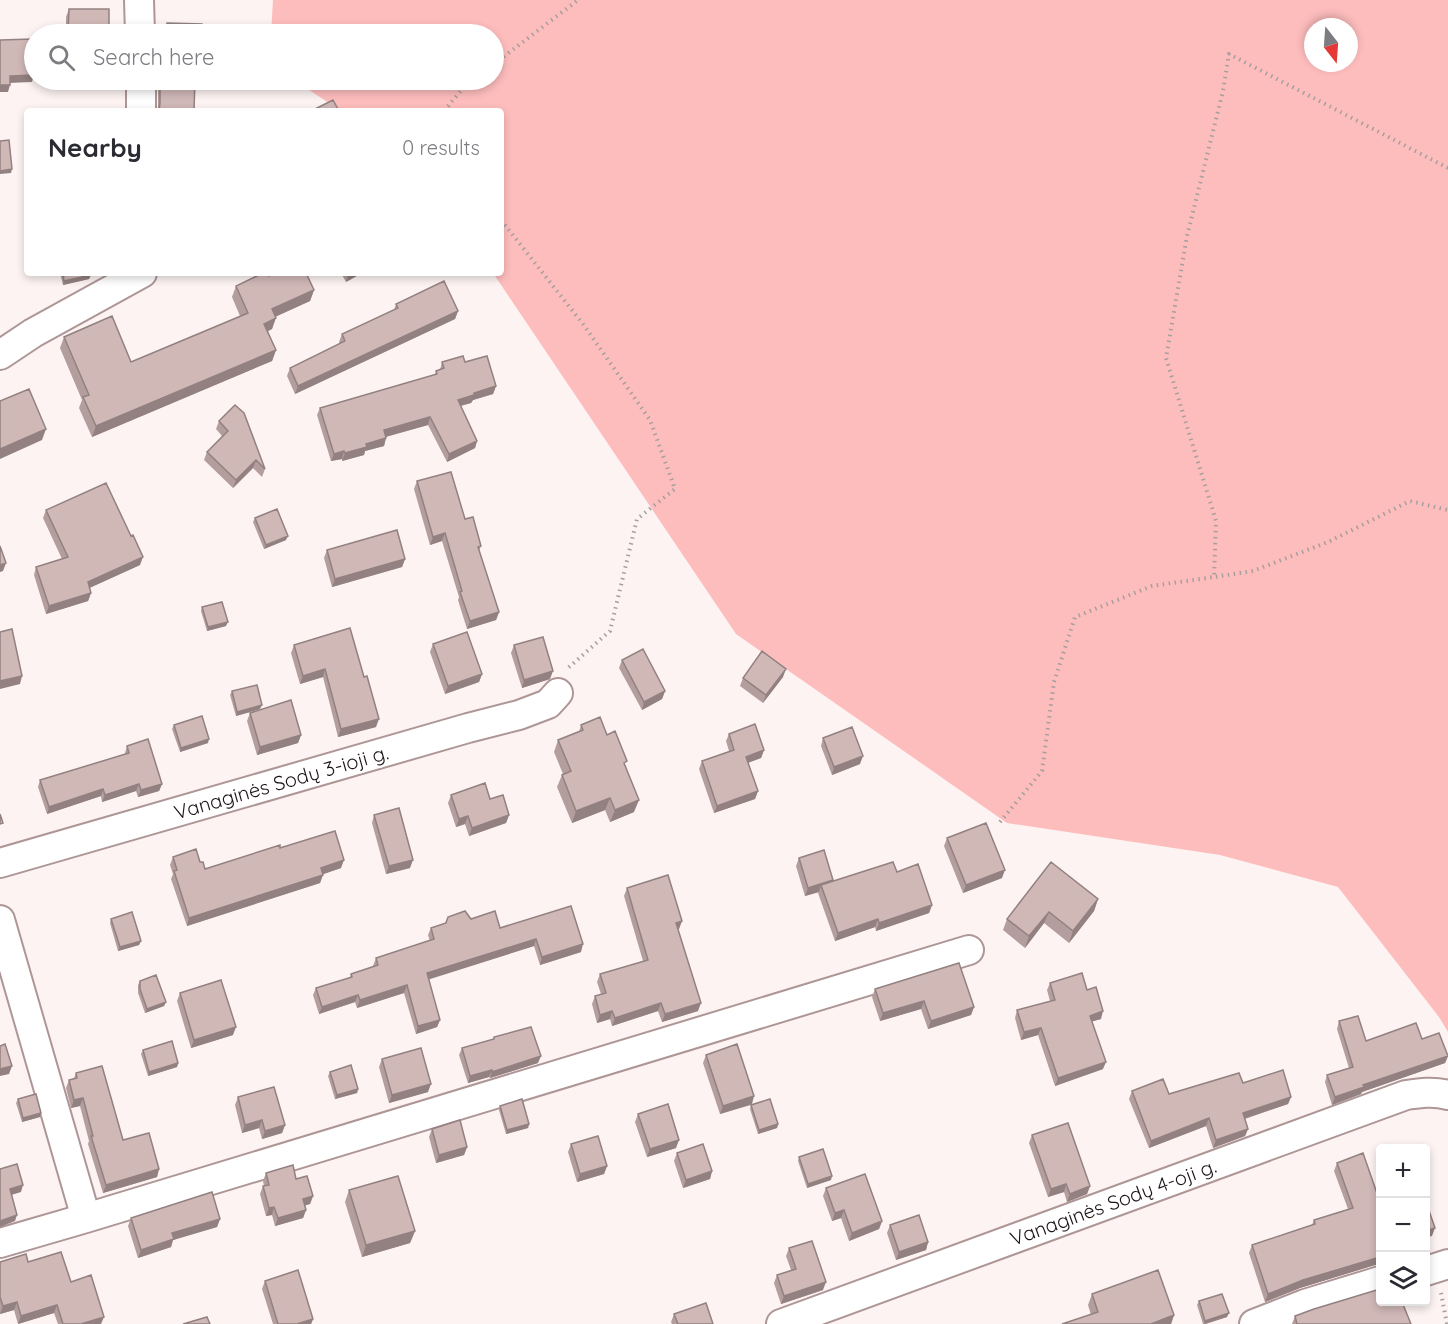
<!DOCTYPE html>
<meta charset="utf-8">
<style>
:root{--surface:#fff;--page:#f7f7f7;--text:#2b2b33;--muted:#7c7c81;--line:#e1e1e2}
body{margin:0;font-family:Quicksand,sans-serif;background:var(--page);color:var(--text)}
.controls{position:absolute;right:18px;bottom:18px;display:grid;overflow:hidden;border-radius:6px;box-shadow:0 3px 9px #0003}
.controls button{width:54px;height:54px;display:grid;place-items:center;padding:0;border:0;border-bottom:2px solid var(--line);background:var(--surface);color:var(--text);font:30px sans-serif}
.compass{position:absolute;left:1304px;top:18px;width:54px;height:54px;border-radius:50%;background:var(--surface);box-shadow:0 3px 9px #0003;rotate:163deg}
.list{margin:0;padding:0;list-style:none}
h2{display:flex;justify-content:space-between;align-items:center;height:78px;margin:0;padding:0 24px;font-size:26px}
h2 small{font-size:20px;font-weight:400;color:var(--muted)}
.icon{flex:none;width:33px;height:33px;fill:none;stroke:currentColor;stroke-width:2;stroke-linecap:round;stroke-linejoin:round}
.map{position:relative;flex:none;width:1448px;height:1324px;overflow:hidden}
.search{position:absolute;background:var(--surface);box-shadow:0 3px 9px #0003;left:24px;top:24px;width:480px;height:66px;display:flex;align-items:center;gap:15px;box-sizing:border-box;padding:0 21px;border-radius:33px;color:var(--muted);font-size:22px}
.panel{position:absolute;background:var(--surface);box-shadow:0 3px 9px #0003;left:24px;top:108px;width:480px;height:168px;border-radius:6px}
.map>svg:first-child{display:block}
.green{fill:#febdbd;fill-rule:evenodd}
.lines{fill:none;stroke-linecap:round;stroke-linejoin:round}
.minor-casing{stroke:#ae9696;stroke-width:32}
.path{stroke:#a79e9e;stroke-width:4;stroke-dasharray:1.5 4.5;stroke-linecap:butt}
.minor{stroke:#fff;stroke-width:28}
.wall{fill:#b39e9d}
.shaded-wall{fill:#928180}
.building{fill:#d0b8b7;stroke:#928180;stroke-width:1.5}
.labels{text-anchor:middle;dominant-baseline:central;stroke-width:4.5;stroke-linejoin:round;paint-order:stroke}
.street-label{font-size:20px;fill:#1e1616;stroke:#fff}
</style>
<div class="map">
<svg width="1448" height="1324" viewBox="0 0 1448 1324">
<rect width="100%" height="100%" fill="#fdf3f3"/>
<path class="green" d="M273,0h1175v1032l-9,-15 -101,-130 -118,-32 -213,-32 -271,-189 -243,-361h8v-162h-160l-47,-31h200v-46h-223zM1313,27h36v36h-36z"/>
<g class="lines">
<defs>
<path id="minor" d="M139,0l1,34
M141,80v31
M0,355l33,-22 109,-60
M0,863l468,-135 51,-13 29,-11 10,-11
M0,920l86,298
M0,1243l86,-25 883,-268
M1426,1271l22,-7
M781,1324l625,-229c14,-2 28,-4 42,0
M1254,1324l51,-20 75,-23"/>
</defs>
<use href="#minor" class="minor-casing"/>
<path class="path" d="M494,64l84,-64
M444,111l20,-24 10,-7
M1448,168l-219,-114 -6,37 -36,145 -21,122 50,163 -2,56 39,-6 75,-29 82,-41 38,9
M501,220l82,104 67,96 25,69 -38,30 -27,112 -42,37
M1000,822l42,-51 12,-89 21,-65 77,-31 62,-9
M1441,1293l6,31"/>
<use href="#minor" class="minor"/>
</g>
<path class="wall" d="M69,9l40,25h-43v-17z
M167,23l34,11h-37v-3z
M160,80l34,31h-36v-24z
M60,273h30l1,2 -2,4 -26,6z
M341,273h21l-16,9z
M269,276l45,14 -4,11 -35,16 -3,12 -4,2 8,19 -4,11 -180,76 -13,-29 3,-8 -22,-52 4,-11 67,25 109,-46 -8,-19 4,-11z
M396,304l62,7 -3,8 -160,75 -8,-18 3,-8 50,-24 -1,-2 3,-8 52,-24z
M442,362h23l31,24 -3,8 -20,6 -2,3 -10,3 16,35 -2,7 -28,14 -19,-37 -42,12 -2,9 -19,5 -1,4 -22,6v-2l-11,2 -14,-46 3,-7 115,-33 1,-4 4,-1z
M219,421l46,48 -3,8 -9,-9 -20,20 -29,-28 3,-8 15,-16 -6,-7z
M417,481l48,38 16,27 -2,5 20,61 -3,8 -29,9 -9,-29 1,-3 -17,-56 -12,4 -16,-56z
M46,510l94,55 -51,23 2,5 -3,8 -42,13 -12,-39 2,-8 26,-8 -19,-41z
M255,518l31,22 -22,9 -11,-27z
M327,550l78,9 -3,8 -70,20 -8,-29z
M202,607l24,19 -19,5 -6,-20z
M350,628l26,99 -38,10 -15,-60 -23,7 -9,-31 3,-8z
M433,644l49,30 -3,8 -34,12 -15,-42z
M514,645l36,34 -28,9 -11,-35z
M622,660l43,31 -3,8 -20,11 -23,-42z
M783,677l-20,26 -23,-17 3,-8z
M232,691l28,18 -24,7 -6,-21z
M250,713l51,22 -3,8 -41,12 -10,-34z
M174,725l34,18 -28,9 -8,-23z
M581,725l26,10 18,31 9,46 -24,10 -5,-12 -33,13 -15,-36 5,-12 1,-1 -9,-22 4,-12 21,-8z
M729,734l35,16 -3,8 -13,5 10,28 -3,8 -41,14 -15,-44 3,-8 27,-10 -3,-10z
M823,738l37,26 -28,11 -11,-29z
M127,746l35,38 -3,7 -21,6 -2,-6 -34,11 -1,-6 -54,18 -9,-27 2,-7 85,-26v-1z
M451,795l39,4 19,16 -3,8 -37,13 -4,-12 -9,3 -8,-24z
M374,815l36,53 -24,6 -14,-51z
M947,838l55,40 -39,15 -19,-47z
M280,848l61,20 -18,6 -3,9 -133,43 -16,-47 2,-5 -3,-9 3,-8 27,5 5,7z
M799,858l34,24 64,-10 35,33 -3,8 -53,18 -1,-4 -40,14 -17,-48 1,-1 -14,4 -9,-30z
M627,888l55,33 -4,9 20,81 -36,11 -4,-11 -46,15 -2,-7 -13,4 -5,-19 3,-8 6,-2 -4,-12 3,-8 43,-13 -19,-65z
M1098,899l-4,12 -25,32 -25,-20 -19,25 -22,-18 4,-11z
M448,917l23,2 29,9 81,24 -41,13 -6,-19 -106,33 12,41 -3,7 -21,7 -12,-41 -47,15 -2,-6 -36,12 -6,-19 3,-7 34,-10 1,-4 22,-7v-1l3,-8 54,-17 -2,-6 3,-7 14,-5z
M111,919l30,22 -2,4 -21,6 -8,-28z
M140,981l26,21 -2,4 -19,7 -7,-20v-8z
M1050,983l37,7 14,29 -9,2 11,48 -48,17 -17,-51 -17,5 -6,-22 2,-8 33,-9 -3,-11z
M875,989l99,18 -3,8 -43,14 -7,-20 -41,12 -8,-24z
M180,993l53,42 -42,13 -14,-47z
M1339,1021l27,20 56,-2 26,17 -3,7 -83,29 -1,2 -29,11 -7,-23 2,-7 22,-7 -12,-39z
M494,1037l44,26 -48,15 -1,-1 -21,6 -9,-28 3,-7 31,-9z
M143,1050l35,13 -1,4 -29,9 -7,-22z
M706,1055l46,49 26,20 -1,4 -19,6 -8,-25 1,-4 -31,9 -17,-51z
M382,1059l46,33 -39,11 -10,-36z
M330,1072l28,17 -1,4 -22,6 -7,-23z
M76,1073l47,67 36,29 -2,8 -54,16 -15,-49 1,-3 -9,-35 -9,2 -5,-20 3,-8 5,-2z
M1243,1083l48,14 -3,7 -43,15 3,10 -3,7 -32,12 -7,-22 -57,22 -20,-49 3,-8 37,3z
M238,1097l47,28 -3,8 -20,6 -3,-11 -17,5 -7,-28z
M18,1099l22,18 -18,5 -6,-19z
M500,1106l29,18 -1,4 -22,6 -7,-24z
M638,1114l38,34 -29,9 -12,-35z
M432,1129l35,18 -3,8 -28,8 -7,-26z
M1032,1135l58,51 -3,8 -20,8 -3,-10 -16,5 -19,-54z
M571,1144l36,22 -3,8 -27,8 -9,-30z
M677,1153l35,18 -2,8 -27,9 -9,-27z
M799,1157l32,23 -24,8 -9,-27z
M1337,1163l38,102 -75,23 -35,14 -16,-49 3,-8 60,-20 2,-5 34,-11 -14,-38z
M266,1173l30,6 17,17 -3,8 -5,1 1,5 -3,8 -28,8 -3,-11 -6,1 -6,-22 3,-8h1l-1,-5z
M826,1188l56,33 -3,8 -30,12 -8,-23 -9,3 -9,-25z
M349,1190l66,41 -5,12 -48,14 -17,-55z
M131,1218l89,1 -3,8 -44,13 -2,7 -33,11 -10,-32z
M890,1225l38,17 -2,8 -30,10 -9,-27z
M789,1248l34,42 -42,14 -7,-21 3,-8 14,-5 -5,-14z
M0,1262h28l43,20 30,42h-43l-4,-11 -36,11 -4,-14 -14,4z
M265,1281l48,38 -2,5h-38l-11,-35z
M1092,1294l82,21 -3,9h-109l29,-9 -3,-10z
M1199,1301l28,16 -21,7h-3l-6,-19z
M674,1314l39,10h-41l-1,-2z
M1295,1316l116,8h-119z"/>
<path class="shaded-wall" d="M34,75l-2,7 -24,1 2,-7z
M0,85h10l-2,7h-8z
M12,169l-1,4 -11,1v-3z
M349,273h13l-16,9z
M91,275l-2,4 -26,6 1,-4z
M314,290l-4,11 -42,19 4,-11z
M458,311l-3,8 -160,75 3,-8z
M276,318l-4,11 -12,6 4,-11z
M276,350l-4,11 -180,76 4,-11z
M496,386l-3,8 -20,6 -2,3 -16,4 3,-7 16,-7z
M430,417l-2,8 -47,13 3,-8z
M46,429l-4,11 -42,19v-10z
M386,438l-2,8 -19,5 -1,4 -22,6 3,-8 21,-9z
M477,441l-2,7 -28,14 2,-8z
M344,451l-2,8 -11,2 3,-7z
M256,460l-3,8 -20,20 3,-8z
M445,533l-3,8 -12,4 3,-8z
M288,536l-2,4 -22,9 2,-4z
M143,557l-3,8 -55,25 3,-8z
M405,559l-3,8 -70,20 3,-8z
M6,563l-3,8 -3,1v-7z
M91,593l-3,8 -42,13 3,-8z
M499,612l-3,8 -29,9 3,-8z
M228,622l-2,4 -19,5 1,-4z
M325,669l-2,8 -23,7 3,-8z
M786,669l-3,8 -20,26 3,-8z
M553,671l-3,8 -28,9 2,-8z
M482,674l-3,8 -34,12 3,-8z
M22,676l-2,8 -20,5v-8z
M665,691l-3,8 -20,11 2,-8z
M262,705l-2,4 -24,7 1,-4z
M379,719l-3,8 -38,10 3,-8z
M301,735l-3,8 -41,12 3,-8z
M209,739l-1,4 -28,9 1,-4z
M764,750l-3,8 -17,6 2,-7z
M863,756l-3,8 -28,11 2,-8z
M139,784l-3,7 -34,11 3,-7z
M162,784l-3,7 -21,6 3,-7z
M103,789l-2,7 -54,18 2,-7z
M758,791l-3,8 -41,14 3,-7z
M610,798l-5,12 -33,13 4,-12z
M639,800l-5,12 -24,10 5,-12z
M509,815l-3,8 -37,13 3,-8z
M468,816l-3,8 -9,3 3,-8z
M344,860l-3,8 -23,8 3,-8z
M413,860l-3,8 -24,6 3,-8z
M1005,870l-3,8 -39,15 3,-8z
M323,875l-3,8 -133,43 2,-8z
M833,880l-2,8 -10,-3 -2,7 -14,4 3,-8z
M1098,899l-4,12 -25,32 4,-12z
M932,905l-3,8 -53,18 3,-8z
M1049,912l-5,11 -19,25 4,-12z
M878,919l-3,8 -40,14 3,-8z
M682,921l-3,8 -6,2 3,-8z
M536,939l-2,7 -110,35 3,-8z
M141,941l-2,4 -21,6 2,-4z
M583,944l-2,8 -41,13 2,-8z
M407,985l-3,8 -47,15 3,-8z
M358,995l-3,7 -36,12 3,-7z
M924,1001l-3,8 -41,12 3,-8z
M166,1002l-2,4 -19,7 2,-4z
M661,1003l-3,8 -46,15 3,-8z
M701,1003l-3,8 -36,11 3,-8z
M974,1007l-3,8 -43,14 3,-8z
M612,1011l-2,8 -13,4 3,-8z
M1103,1011l-2,8 -14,4 3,-7z
M440,1020l-3,7 -21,7 2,-8z
M236,1027l-3,8 -42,13 3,-8z
M1041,1028l-3,7 -17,5 3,-8z
M541,1056l-3,7 -48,15 2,-6z
M1448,1056l-3,7 -83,29 -1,2 -29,11 3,-8 28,-12z
M1106,1062l-3,7 -48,17 3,-8z
M178,1063l-1,4 -29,9 1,-4z
M12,1066l-3,8 -9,2v-7z
M492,1070l-3,7 -21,6 2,-7z
M431,1084l-3,8 -39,11 3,-8z
M358,1089l-1,4 -22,6 2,-4z
M754,1096l-2,8 -32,10 3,-8z
M1291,1097l-3,7 -48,16 3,-7z
M83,1098l-3,8 -9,2 3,-8z
M41,1113l-1,4 -18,5 1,-4z
M1209,1118l-3,8 -57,22 2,-7z
M262,1120l-3,8 -17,5 3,-8z
M529,1124l-1,4 -22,6 1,-4z
M778,1124l-1,4 -19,6 1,-4z
M285,1125l-3,8 -20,6 3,-8z
M1248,1129l-3,7 -32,12 3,-8z
M679,1140l-3,8 -29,9 3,-8z
M467,1147l-3,8 -28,8 3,-8z
M607,1166l-3,8 -27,8 3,-8z
M159,1169l-2,8 -54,16 3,-8z
M712,1171l-2,8 -27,9 3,-8z
M832,1176l-1,4 -24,8 1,-4z
M1066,1184l-2,8 -16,5 3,-8z
M23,1185l-2,7 -13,4 2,-7z
M1090,1186l-3,8 -20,8 3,-8z
M313,1196l-3,8 -10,3 3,-8z
M274,1207l-2,8 -6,1 3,-8z
M306,1210l-3,8 -28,8 3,-8z
M844,1210l-3,8 -9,3 3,-8z
M17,1215l-2,6 -15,6v-6z
M220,1219l-3,8 -44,13 -2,7 -33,11 3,-8 31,-17z
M882,1221l-3,8 -30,12 3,-8z
M1435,1228l-3,8 -7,2v-7z
M415,1231l-5,12 -48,14 4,-12z
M928,1242l-2,8 -30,10 3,-8z
M1378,1257h2v8h-5l-75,23 -35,14 3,-8 35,-14z
M826,1282l-3,8 -42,14 3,-8z
M17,1302l-3,8 -14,4 3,-8z
M57,1305l-3,8 -36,11 3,-8z
M1229,1313l-2,4 -23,7 1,-3z
M1174,1315l-3,9h-20z
M104,1317l-3,7h-20z
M313,1319l-2,5h-14z"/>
<path class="building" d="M69,9h40v25h-41z
M167,23l35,1 -1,10h-35z
M33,39l1,36 -24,1v9h-10v-45z
M160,80h35l-1,31h-35l1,-8z
M333,100l6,11h-28z
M9,140l3,29 -12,2v-30z
M63,273h27l1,2 -27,6z
M263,273h4l2,3 5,-3h32l8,17 -42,19 4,9 -12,6 12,26 -180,76 -13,-29 6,-2 -25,-58 48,-21 19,46 117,-49 -12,-27z
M444,281l14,30 -160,75 -8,-18 55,-27 -3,-7 56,-26 -2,-4z
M463,356l2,6 22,-6 9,30 -22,7v2l-16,5 19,41 -28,13 -19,-37 -46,13 2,8 -20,6 1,3 -22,6 -1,-2 -10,3 -14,-46 117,-34 -1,-3 8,-3 -2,-6z
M29,389l17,40 -46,20v-48z
M235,405l9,8 21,56 -9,-9 -20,20 -29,-28 21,-21 -9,-10z
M451,472l14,47 8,-2 8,29 -3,1 21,65 -29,9 -10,-29 2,-1 -17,-58 -12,4 -16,-56z
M106,483l25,53 2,-1 10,22 -55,25 3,11 -42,13 -13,-39 32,-10 -22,-47z
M277,509l11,27 -22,9 -11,-27z
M397,530l8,29 -70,20 -8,-29z
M0,546l6,17 -6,2z
M222,602l6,20 -20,5 -6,-20z
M350,628l14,49 3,-1 12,43 -38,10 -16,-60 -22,7 -9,-31z
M12,629l10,47 -22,5v-49z
M467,632l15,42 -34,12 -15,-42z
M543,637l10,34 -29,9 -10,-35z
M643,649l22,42 -21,11 -22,-42z
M762,651l24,18 -20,26 -23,-17z
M257,685l5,20 -25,7 -5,-21z
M291,700l10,35 -41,12 -10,-34z
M202,716l7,23 -28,9 -7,-23z
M600,717l7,18 8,-4 12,30 -3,2 15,37 -24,10 -5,-12 -34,13 -14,-36 9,-4 -13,-31 25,-10 -2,-5z
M755,724l9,26 -18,7 12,34 -41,15 -15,-45 32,-11 -5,-16z
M852,727l11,29 -29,11 -11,-29z
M148,739l14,45 -21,6 -2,-6 -34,11 -2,-6 -54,18 -9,-27 89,-27 -2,-7z
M485,783l5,16 13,-4 6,20 -37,13 -4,-12 -9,3 -8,-24z
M399,808l14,52 -24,6 -15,-51z
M0,814l3,9 -3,1z
M986,823l19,47 -39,15 -19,-47z
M335,831l9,29 -23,8 2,7 -134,43 -15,-47 3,-1 -4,-13 23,-8 4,13h3l2,7 75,-24v3z
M824,850l9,30 -25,8 -9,-30z
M893,862l4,10 21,-8 14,41 -53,18 -1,-4 -40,14 -17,-48z
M1051,862l47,37 -25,32 -24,-19 -20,24 -22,-17z
M668,875l14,46 -6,2 25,80 -36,11 -4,-11 -46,15 -3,-7 -12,4 -5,-19 11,-3 -6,-19 48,-14 -21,-72z
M571,906l12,38 -41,13 -6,-18 -109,34 13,47 -22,6 -11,-41 -47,15 -2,-5 -36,12 -6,-19 36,-11 -1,-3 27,-9 -2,-7 58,-19 -3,-11 15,-5 2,-6 17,-6 6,8 24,-8 5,17z
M132,912l9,29 -21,6 -9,-28z
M959,963l15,44 -43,14 -7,-20 -41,12 -8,-24z
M1082,973l5,17 9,-3 7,24 -13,5 16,46 -48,16 -17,-50 -17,4 -7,-22 38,-10 -5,-17z
M156,975l10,27 -19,7 -7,-20v-8z
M221,980l15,47 -42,13 -14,-47z
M1358,1016l8,25 50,-18 6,16 17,-6 9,23 -85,29 1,2 -29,10 -8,-22 26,-8 -14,-46z
M531,1027l10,29 -49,16v-2l-22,6 -8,-28 32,-9v-2z
M172,1041l6,22 -29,9 -6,-22z
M5,1044l7,22 -12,3v-23z
M737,1044l17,52 -31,10 -17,-51z
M421,1048l10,36 -39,11 -10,-36z
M351,1065l7,24 -21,6 -7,-23z
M102,1066l21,74 26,-7 10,36 -53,16 -15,-49h2l-10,-38 -9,2 -5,-20 8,-2 -1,-5z
M1283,1070l8,27 -48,16 5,16 -32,11 -7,-22 -58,23 -19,-50 31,-12 6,15 70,-21 4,10z
M274,1087l11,38 -20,6 -3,-11 -17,5 -7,-28z
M36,1094l5,19 -18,5 -5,-19z
M522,1099l7,25 -22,6 -7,-24z
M770,1099l8,25 -19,6 -8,-25z
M668,1104l11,36 -29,9 -12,-35z
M460,1120l7,27 -28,8 -7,-26z
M1068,1123l22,63 -20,8 -4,-10 -15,5 -19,-54z
M598,1136l9,30 -27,8 -9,-30z
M703,1144l9,27 -26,9 -9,-27z
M823,1149l9,27 -24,8 -9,-27z
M1363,1153l17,49v55l-77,23 -35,14 -16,-49 63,-21 -1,-4 39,-12 -16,-45z
M17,1164l6,21 -13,4 7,26 -17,6v-52z
M293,1165l3,14 11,-3 6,20 -10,3 3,11 -28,8 -4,-11 -5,1 -6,-22 6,-1 -3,-12z
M865,1174l17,47 -30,12 -8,-23 -9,3 -9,-25z
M398,1176l17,55 -49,14 -17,-55z
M212,1192l8,27 -48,14 2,6 -33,11 -10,-32z
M1425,1199l10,29 -10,3z
M919,1215l9,27 -29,10 -9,-27z
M812,1241l14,41 -42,14 -7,-21 19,-6 -7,-21z
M61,1252l10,30 20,-7 13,42 -23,7h-18l-6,-19 -36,11 -4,-14 -14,4 -3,-9v-35l26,-8 2,8z
M298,1270l15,49 -16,5h-19l-13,-43z
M1158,1270l16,45 -23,9h-89l36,-12 -6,-18z
M1380,1289v13h22l9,22h-114l-2,-8 19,-7z
M1222,1294l7,19 -24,8 -6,-20z
M706,1303l7,21h-35l-4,-10z
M207,1317l3,7h-27z"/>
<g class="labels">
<g class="street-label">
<text transform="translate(281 782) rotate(-16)">Vanaginės Sodų 3-ioji g.</text>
<text transform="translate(1113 1202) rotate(-20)">Vanaginės Sodų 4-oji g.</text>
</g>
</g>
</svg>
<div class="controls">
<button>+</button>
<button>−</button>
<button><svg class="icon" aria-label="layers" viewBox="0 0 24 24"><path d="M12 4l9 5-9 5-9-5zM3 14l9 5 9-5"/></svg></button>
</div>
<svg class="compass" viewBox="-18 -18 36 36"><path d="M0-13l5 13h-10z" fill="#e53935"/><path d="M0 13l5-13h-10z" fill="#7c7c81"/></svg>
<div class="search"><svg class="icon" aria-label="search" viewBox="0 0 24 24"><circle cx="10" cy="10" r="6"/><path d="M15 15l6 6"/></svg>Search here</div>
<section class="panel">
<h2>Nearby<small>0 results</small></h2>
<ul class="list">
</ul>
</section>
</div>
